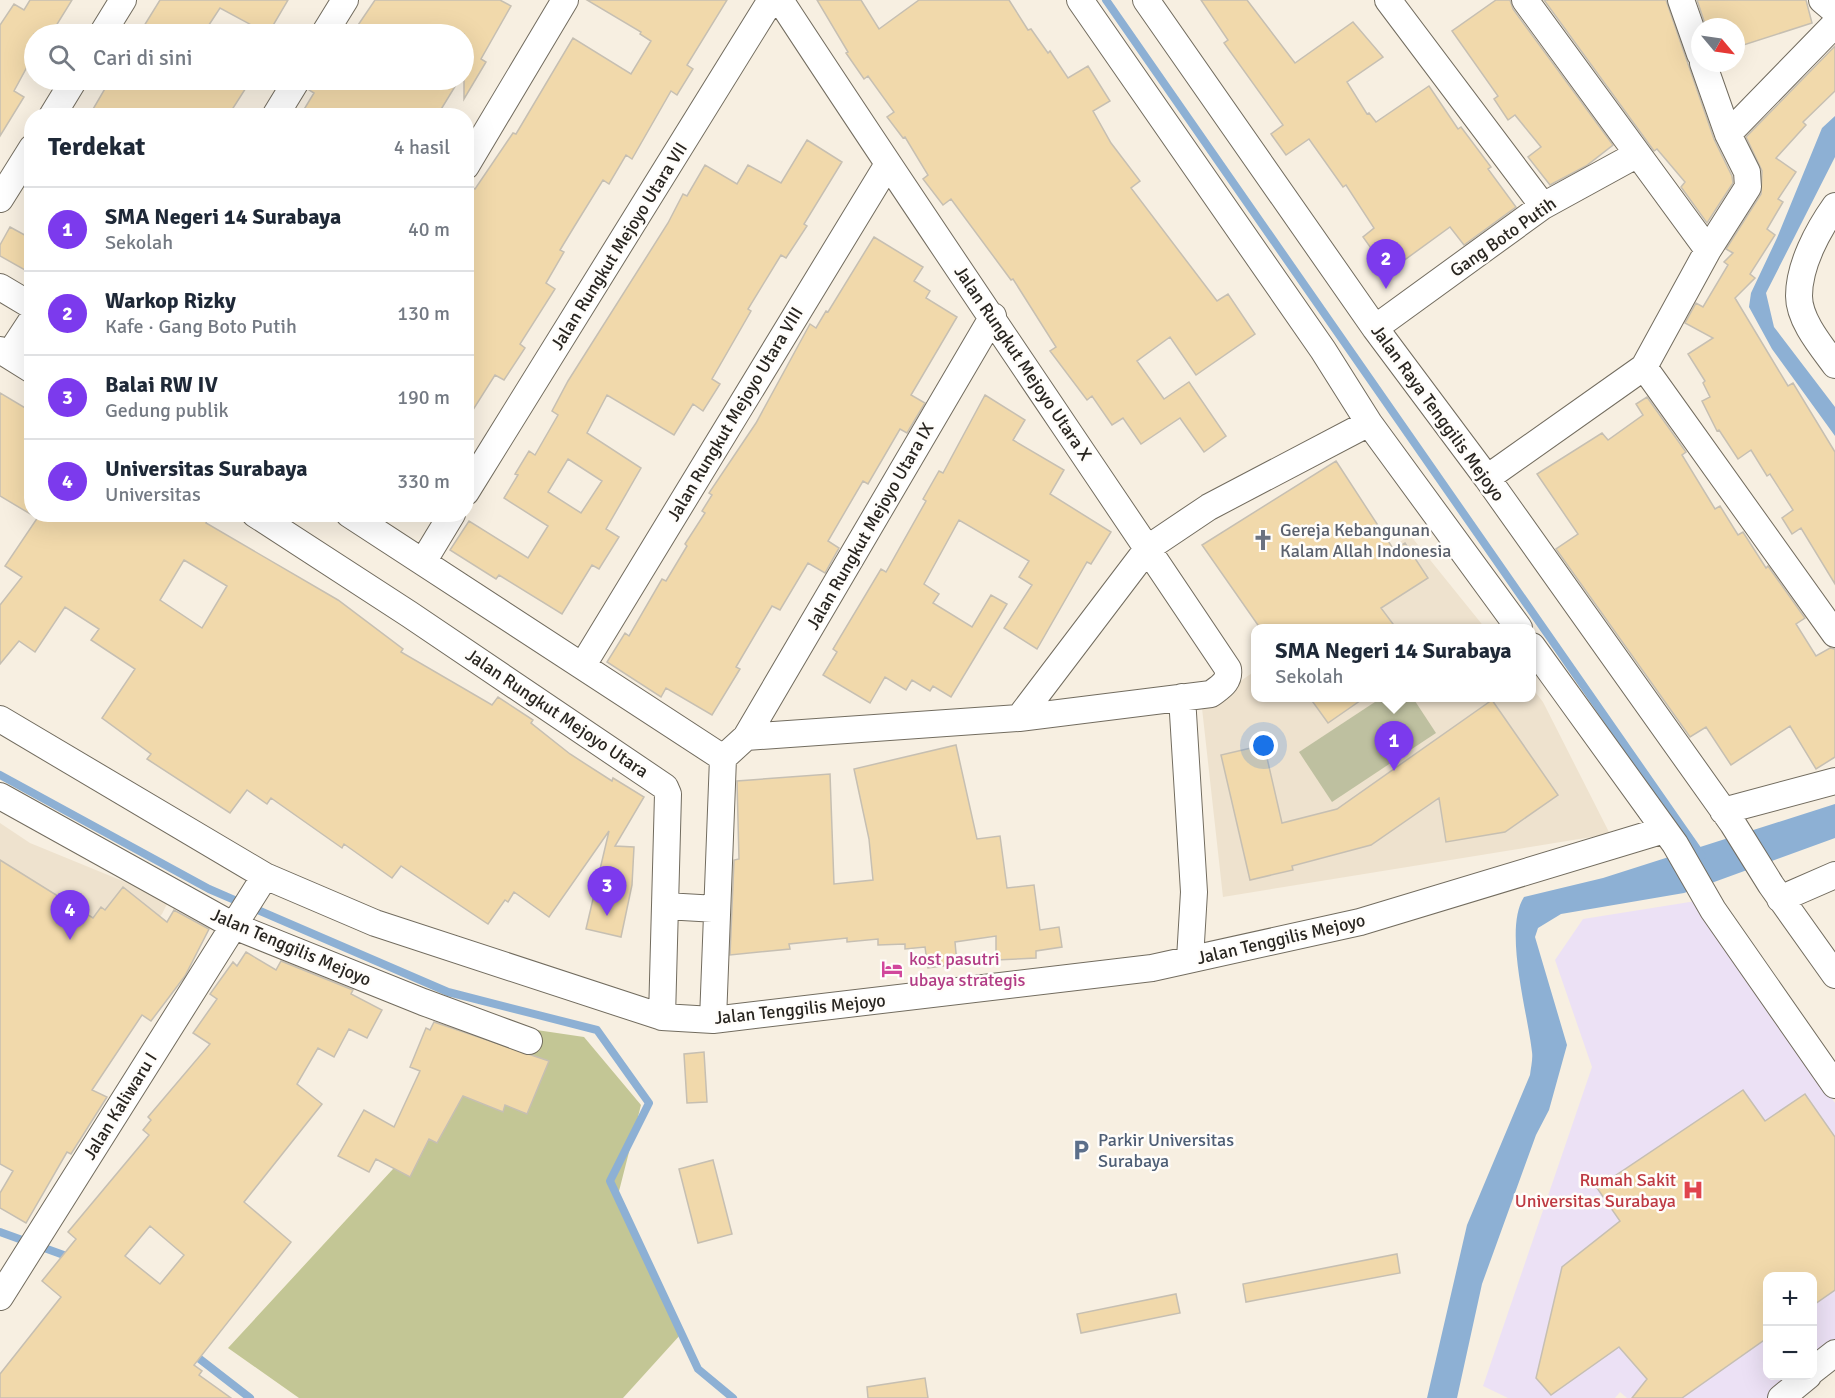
<!DOCTYPE html>
<html lang="id">
<meta charset="utf-8">
<style>
:root{--surface:#fff;--page:#f6f6f7;--text:#1f2937;--muted:#747a83;--line:#e0e1e3;--accent:#7c3aed}
body{margin:0;font-family:Signika,sans-serif;background:var(--page);color:var(--text)}
.controls{position:absolute;right:18px;bottom:18px;display:grid;overflow:hidden;border-radius:12px;box-shadow:0 6px 24px #0002}
.controls button{width:54px;height:54px;display:grid;place-items:center;padding:0;border:0;border-bottom:2px solid var(--line);background:var(--surface);color:var(--text);font:30px sans-serif}
.compass{position:absolute;left:1691px;top:18px;width:54px;height:54px;border-radius:50%;background:var(--surface);box-shadow:0 6px 24px #0002;rotate:119deg}
.you{position:absolute;left:1264px;top:746px;width:21px;height:21px;margin:-15px;border:4px solid #fff;border-radius:50%;background:#1a73e8;box-shadow:0 0 0 9px #1a73e833}
.badge{display:grid;place-items:center;width:39px;height:39px;border-radius:50%;background:var(--accent);color:#fff;font-size:20px;font-weight:700}
.pin{position:absolute;translate:-50% -50px;filter:drop-shadow(0 2px 3px #0008)}
.pin::after{content:'';position:absolute;top:32px;width:21px;height:18px;background:inherit;clip-path:polygon(0 0,100% 0,50% 100%)}
.popup{position:absolute;left:1251px;top:624px;width:285px;height:78px;box-sizing:border-box;display:grid;place-content:center;border-radius:12px;background:var(--surface);filter:drop-shadow(0 2px 4px #0005);font-size:20px;white-space:nowrap;color:var(--muted)}
.popup b{font-size:22px;color:var(--text)}
.popup::after{content:'';position:absolute;left:50%;top:100%;margin-left:-12px;border:12px solid transparent;border-top-color:var(--surface)}
.list{margin:0;padding:0;list-style:none}
h2{display:flex;justify-content:space-between;align-items:center;height:78px;margin:0;padding:0 24px;font-size:26px}
h2 small{font-size:20px;font-weight:400;color:var(--muted)}
.list li{display:grid;grid-template-columns:39px 1fr auto;gap:18px;align-items:center;box-sizing:border-box;height:84px;padding:0 24px;border-top:2px solid var(--line)}
.list b{display:block;font-size:22px;white-space:nowrap}
.list p{margin:0;font-size:20px;white-space:nowrap;color:var(--muted)}
.list em{font-size:20px;font-style:normal;color:var(--muted)}
.icon{flex:none;width:33px;height:33px;fill:none;stroke:currentColor;stroke-width:2;stroke-linecap:round;stroke-linejoin:round}
.map{position:relative;flex:none;width:1835px;height:1398px;overflow:hidden}
.search{position:absolute;background:var(--surface);box-shadow:0 6px 24px #0002;left:24px;top:24px;width:450px;height:66px;display:flex;align-items:center;gap:15px;box-sizing:border-box;padding:0 21px;border-radius:33px;color:var(--muted);font-size:22px}
.panel{position:absolute;background:var(--surface);box-shadow:0 6px 24px #0002;left:24px;top:108px;width:450px;height:414px;border-radius:24px}
.map>svg:first-child{display:block}
.built{fill:#eee2ce}
.medical{fill:#ece1f5}
.green{fill:#bec0a0}
.forest{fill:#c3c695}
.water{fill:#8db0d4}
.lines{fill:none;stroke-linecap:round;stroke-linejoin:round}
.stream{stroke:#8db0d4;stroke-width:8}
.building{fill:#f1d9ab;stroke:#c6bfb2;stroke-width:1.5;fill-rule:evenodd}
.minor-casing{stroke:#726c5f;stroke-width:28}
.minor{stroke:#fff;stroke-width:26}
.labels{text-anchor:middle;dominant-baseline:central;stroke-width:5;stroke-linejoin:round;paint-order:stroke}
.street-label{font-size:18px;fill:#292621;stroke:#fffdfa}
.worship-label{font-size:18px;fill:#5b616d;stroke:#fffdfa;text-anchor:start}
.hotel-label{font-size:18px;fill:#b23c85;stroke:#fffdfa;text-anchor:start}
.service-label{font-size:18px;fill:#4e5e75;stroke:#fffdfa;text-anchor:start}
.health-label{font-size:18px;fill:#be3a42;stroke:#fffdfa;text-anchor:end}
</style>
<div class="map">
<svg width="1835" height="1398" viewBox="0 0 1835 1398">
<rect width="100%" height="100%" fill="#f7efe1"/>
<path class="built" d="M1410,535l75,93h-213z
M1256,639v59h276v-10l11,14 67,132 -387,63 -21,-189 50,-35v-31z
M0,823l30,20 139,57 -7,14 -61,71 -101,57z"/>
<path class="medical" d="M1696,901l139,202v242l-22,18 -1,-87h-44v100h30l-28,22h-143l-7,-6 -5,6h-107l-25,-12 109,-319 -37,-107 28,-41z"/>
<path class="green" d="M1381,698h32l23,35 -104,69 -33,-50z"/>
<path class="forest" d="M523,1028l61,9 57,68 -24,94 64,135 -58,64h-324l-71,-50z"/>
<path class="water" d="M1835,116v41l-69,136 8,34 61,80v29l-63,-87 -23,-42 2,-14 26,-55 45,-110z
M1835,804v34l-151,55 -123,21 -23,14 -3,9 32,108 -18,65 -13,25 -54,149 -25,114h-30l40,-173 63,-150c1,-8 3,-16 2,-23 -4,-38 -29,-123 -8,-155l79,-19z"/>
<g class="lines">
<path class="stream" d="M1106,0l596,856
M0,775l209,114 239,103 149,38 52,73 -39,78 88,188 35,29
M0,1232l72,26
M192,1353l58,45"/>
</g>
<path class="building" d="M30,0h42l-21,34h-17v20l-20,37 10,6 -24,39v-111l14,-21 10,6z
M160,0h128l-20,34 -48,-26 -17,26h-64z
M375,0h125l11,6 -30,53 5,3 -22,37v-65h-112z
M587,0h140l-40,65 6,4 -16,26 -6,-4 -39,68 -6,-4 -17,29 -6,-4 -29,47 -14,23 4,2 -18,31 9,6 -35,55 5,4 -21,32 -9,-5 -29,46v-237l9,5 38,-56 3,1 57,-96 58,36 20,-33 -11,-7 1,-2z
M817,0h44l18,29 40,-29h90l19,30 3,-1 17,24 2,-2 18,27 20,-12 22,35 -17,10 18,32 29,38 -9,7 86,113 11,-7 27,40 -59,41 -26,-38 -33,24 27,38 25,-17 37,54 -22,16 -24,-34 -39,26 -18,-26 -11,7 -20,-29 -5,4 -37,-49 6,-4 -43,-68 -2,1 -60,-81 -8,6 -20,-26 5,-4 -23,-38 -2,1 -16,-21 7,-5 -26,-36 -4,3 -18,-26 2,-1z
M1201,0h46l48,63 58,-41 30,35 -36,25 20,32 2,-1 7,9 53,-36 29,43 3,-2 30,40 -3,2 28,38 -52,38 -14,-18 -62,45 -25,-35 11,-9 -28,-43 -3,2 -34,-48 -23,16 -15,-21 12,-9 -59,-82 4,-3z
M1496,0h14l3,9 100,136 -27,21 -36,19 -22,-28 13,-10 -26,-32 -7,5 -14,-21 4,-3 -46,-65z
M1544,0h122l48,139 18,37 1,7 -26,40 -26,-36 4,-5 -28,-33 -3,2z
M1697,0h109l6,23 -75,24 -1,4v-24h-30z
M1835,46v45l-32,31 3,3 -30,33 20,14 -18,27 5,3 -16,27 8,6 -25,39 5,4 -20,20 53,88 5,-3 42,69v132l-34,-56 -9,6 -10,-16 11,-8 -23,-36 -3,2 -16,-26 -13,9 -19,-29 -2,1 -15,-30 8,-4 -7,-14 2,-2 -17,-27 25,-16 -28,-15 11,-20 7,4 25,-42 -4,-3 9,-9 -7,-4 35,-55 1,-23 -16,-34z
M110,80h141l-23,36h-139z
M312,80h147l-22,36h-137l14,-23 -5,-3z
M807,140l35,22 -38,62 3,2 -21,32 -5,-3 -33,54 3,2 -39,68 8,5 -17,27 -10,-7 -19,31 -67,-40 -20,38 54,35 -35,61 13,8 -20,32 -7,-4 -30,49 -63,-39 -3,4 -46,-29 19,-29 59,37 20,-32 -44,-28 14,-23 -3,-1 14,-23 6,4 23,-40 -6,-4 16,-30 100,-158 15,-29 4,2 18,-31 32,19 11,-19 33,18zM568,459l34,22 -21,32 -33,-21z
M10,227l22,12v35l-32,-18v-11z
M874,237l49,30 -9,14 16,10 -4,7 31,19 -46,78 14,8 -18,30 -7,-4 -32,55 -5,-3 -35,60 11,7 -14,25 -17,-10 -28,47 -8,-4 -36,61 4,2 -28,46 -46,-27 -5,9 -54,-35 18,-29 4,3 33,-57 4,2 21,-35 -2,-2 20,-31 -3,-2 10,-16 -3,-2 47,-70 54,-99 6,4 10,-17 2,1z
M0,393l32,19v103l-32,-19z
M985,395l40,25 -12,20 51,30 -14,24 61,38 -20,32 -4,-2 -50,87 -33,-21 28,-43 -13,-8 10,-16 -70,-41 -35,64 15,10 -6,9 39,24 19,-32 16,9 -56,93 -18,-11 -3,5 -18,-11 -6,10 -21,-13 -15,26 -47,-28 14,-23 -4,-3 48,-80 5,3 40,-71 -3,-2 16,-28 4,2z
M1647,397l39,55 -4,3 33,54 5,-3 18,29 5,-3 23,36 2,-2 37,52 -9,6 20,32 14,-8 5,1v108l-19,12 -26,-43 -59,39 -25,-38 -16,10 -134,-188 22,-15 -41,-60 65,-41 6,7 35,-25 -7,-11z
M1336,461l58,89 11,-7 23,35 -47,30 15,20h-136l-58,-83z
M40,514h171l-5,9 132,77 65,49 -2,3 91,53 6,-8 35,23 -2,3 39,31 42,27 1,-3 31,19 -29,49 19,1 -2,38 -11,52 -35,-8 23,-98 -60,86 -35,-25 -6,10 -3,-2 -17,24 -87,-58 -9,12 -48,-34 -2,4 -71,-50 -4,6 -20,-14 -17,23 -83,-54 4,-5 -49,-36 33,-49 -44,-29 8,-11 -34,-22 -30,45 -16,-11 -19,23v-59l22,-28 -17,-11zM184,560l43,26 -25,42 -42,-28z
M1310,698h54l-36,25z
M1492,700l66,95 -53,37 -59,10 -7,-44 -68,47 -79,21 1,4 -43,10 -29,-125 43,-10 18,78 55,-14z
M956,745l21,94 23,-3 7,52 27,-3 6,45 19,-3 3,20 -26,4v7l-40,2v-24l-41,6 2,22 -29,4 -3,-21 -20,2v-5l-27,1v-6l-31,3v-4l-58,6 1,5 -60,6 4,-95 5,-1 -2,-78 93,-7 4,110 39,-4 -4,-41 -15,-70z
M0,860l93,58 8,-11 4,3 18,-23 44,35 7,-12 35,19 -24,47 -34,45 -9,-6 -50,75 15,7 -36,57 -4,-2 -41,71 -26,-15v-15l13,-22 -13,-7z
M246,952l30,18 5,-9 72,29 -2,4 31,16 -15,28 -18,-9 -15,28 -16,-9 -21,36 25,20 -78,98 47,40 -97,123 8,6 -3,4 32,23h-231v-24l61,-77 -19,-16 34,-42 -8,-7 81,-97 -6,-5 8,-10 -3,-3 62,-73 -17,-11 24,-34 -7,-5 23,-32 4,4zM150,1226l34,29 -24,29 -35,-28z
M434,1022l115,39 -22,53 -22,-9 -2,7 -40,-16 -26,47 -8,-4 -19,38 -34,-18 -7,13 -31,-16 26,-46 30,17 26,-56 -10,-4 16,-39 4,2z
M704,1052l3,50 -20,1 -3,-49z
M1743,1090l22,31 40,-27 30,43v153l-23,16v-30h-45v62l-85,60h-50l15,-19 -28,-32 -68,48 -15,-17 26,-111 58,-46 -23,-33z
M713,1160l19,74 -34,9 -19,-74z
M1397,1254l3,19 -154,29 -3,-18z
M1176,1294l4,19 -99,20 -4,-19z
M925,1378l3,20h-60l-1,-11z"/>
<g class="lines">
<defs>
<path id="minor" d="M1080,0l243,350 46,73 150,205
M1146,0l229,328 112,150 246,346 38,61 64,90
M1388,0l155,206
M1525,0l183,250
M1681,0l19,54
M1822,0l13,11
M102,34l21,-34
M324,34l21,-34
M52,116l22,-36
M275,116l22,-36
M1728,134l107,-110
M466,166l99,-166
M0,199l32,-51
M1835,206c-17,24 -36,59 -36,90 0,24 22,50 36,69
M0,287l32,19
M1375,328l168,-122 93,-51
M0,350l32,20
M9,355l23,-35
M1644,367l191,267
M1487,478l157,-111 64,-117 40,-63 -1,-15 -19,-38 -25,-71
M466,492l305,-492
M255,514l154,100 256,173 3,7 -6,223
M349,514l374,244 -10,262
M423,562l29,-48
M1532,646l143,198 38,66 122,175
M583,665l305,-501
M1182,697l12,195 -4,67
M1019,718l129,-170 61,-41 160,-84
M0,719l265,157 110,47 287,94 51,3 439,-52 208,-46 304,-92
M746,737l247,-421
M723,758l23,-21 273,-19 192,-24c9,-7 19,-12 17,-25 -149,-223 -301,-444 -448,-669
M0,796l234,130 189,76 106,39
M1723,811l112,-30
M1780,899l55,-24
M665,906l52,3
M0,1297l265,-421
M1812,1371l23,-18
M1781,1398l27,-22"/>
</defs>
<use href="#minor" class="minor-casing"/>
<use href="#minor" class="minor"/>
</g>
<defs>
<symbol id="church-bare" viewBox="-9 -9 18 18"><path d="M-1.2-6h2.4v3.5h3.3v2.4h-3.3V6h-2.4V-.1h-3.3v-2.4h3.3Z" fill="#6b7280" stroke="#fffdfa" stroke-width="2.5" paint-order="stroke"/></symbol>
<symbol id="hotel-bare" viewBox="-9 -9 18 18"><path d="M-6-4.5h1.5V1H6V5H4.5V3h-9V5H-6ZM-4 0a1.8 1.8 0 1 1 3.6 0ZM.5 0V-2.5h3Q6-2.5 6 0Z" fill="#d1479c" stroke="#fffdfa" stroke-width="2.5" paint-order="stroke"/></symbol>
<symbol id="parking-bare" viewBox="-9 -9 18 18"><path d="M-3.5-5.5H1a3.5 3.5 0 0 1 0 7H-1V5.5H-3.5ZM-1-3.4V-.6H.8a1.4 1.4 0 0 0 0-2.8Z" fill="#5c6f8a" stroke="#fffdfa" stroke-width="2.5" paint-order="stroke"/></symbol>
<symbol id="hospital-bare" viewBox="-9 -9 18 18"><path d="M-5-5h3v3.5h4V-5h3V5h-3V1.5h-4V5h-3Z" fill="#e0444e" stroke="#fffdfa" stroke-width="2.5" paint-order="stroke"/></symbol>
</defs>
<g fill-rule="evenodd">
<use href="#church-bare" x="1248" y="525" width="30" height="30"/>
<use href="#hotel-bare" x="877" y="954" width="30" height="30"/>
<use href="#parking-bare" x="1066" y="1135" width="30" height="30"/>
<use href="#hospital-bare" x="1678" y="1175" width="30" height="30"/>
</g>
<g class="labels">
<g class="street-label">
<text transform="translate(1503 237) rotate(-35)">Gang Boto Putih</text>
<text transform="translate(619 246) rotate(-58)">Jalan Rungkut Mejoyo Utara VII</text>
<text transform="translate(1023 363) rotate(56)">Jalan Rungkut Mejoyo Utara X</text>
<text transform="translate(1438 413) rotate(54)">Jalan Raya Tenggilis Mejoyo</text>
<text transform="translate(735 414) rotate(-59)">Jalan Rungkut Mejoyo Utara VIII</text>
<text transform="translate(870 526) rotate(-60)">Jalan Rungkut Mejoyo Utara IX</text>
<text transform="translate(557 713) rotate(34)">Jalan Rungkut Mejoyo Utara</text>
<text transform="translate(1281 939) rotate(-13)">Jalan Tenggilis Mejoyo</text>
<text transform="translate(291 947) rotate(23)">Jalan Tenggilis Mejoyo</text>
<text transform="translate(800 1009) rotate(-6)">Jalan Tenggilis Mejoyo</text>
<text transform="translate(120 1106) rotate(-58)">Jalan Kaliwaru I</text>
</g>
<g class="worship-label">
<text x="1280" y="530">Gereja Kebangunan<tspan x="1280" dy="21">Kalam Allah Indonesia</tspan></text>
</g>
<g class="hotel-label">
<text x="909" y="959">kost pasutri<tspan x="909" dy="21">ubaya strategis</tspan></text>
</g>
<g class="service-label">
<text x="1098" y="1140">Parkir Universitas<tspan x="1098" dy="21">Surabaya</tspan></text>
</g>
<g class="health-label">
<text x="1676" y="1180">Rumah Sakit<tspan x="1676" dy="21">Universitas Surabaya</tspan></text>
</g>
</g>
</svg>
<div class="controls">
<button>+</button>
<button>−</button>
</div>
<svg class="compass" viewBox="-18 -18 36 36"><path d="M0-13l5 13h-10z" fill="#e53935"/><path d="M0 13l5-13h-10z" fill="#747a83"/></svg>
<div class="you"></div>
<div class="pin badge" style="left:1394px;top:771px">1</div>
<div class="popup"><b>SMA Negeri 14 Surabaya</b>Sekolah</div>
<div class="pin badge" style="left:1386px;top:289px">2</div>
<div class="pin badge" style="left:607px;top:916px">3</div>
<div class="pin badge" style="left:70px;top:940px">4</div>
<div class="search"><svg class="icon" aria-label="search" viewBox="0 0 24 24"><circle cx="10" cy="10" r="6"/><path d="M15 15l6 6"/></svg>Cari di sini</div>
<section class="panel">
<h2>Terdekat<small>4 hasil</small></h2>
<ul class="list">
<li><span class="badge">1</span><div><b>SMA Negeri 14 Surabaya</b><p>Sekolah</p></div><em>40 m</em></li>
<li><span class="badge">2</span><div><b>Warkop Rizky</b><p>Kafe · Gang Boto Putih</p></div><em>130 m</em></li>
<li><span class="badge">3</span><div><b>Balai RW IV</b><p>Gedung publik</p></div><em>190 m</em></li>
<li><span class="badge">4</span><div><b>Universitas Surabaya</b><p>Universitas</p></div><em>330 m</em></li>
</ul>
</section>
</div>
